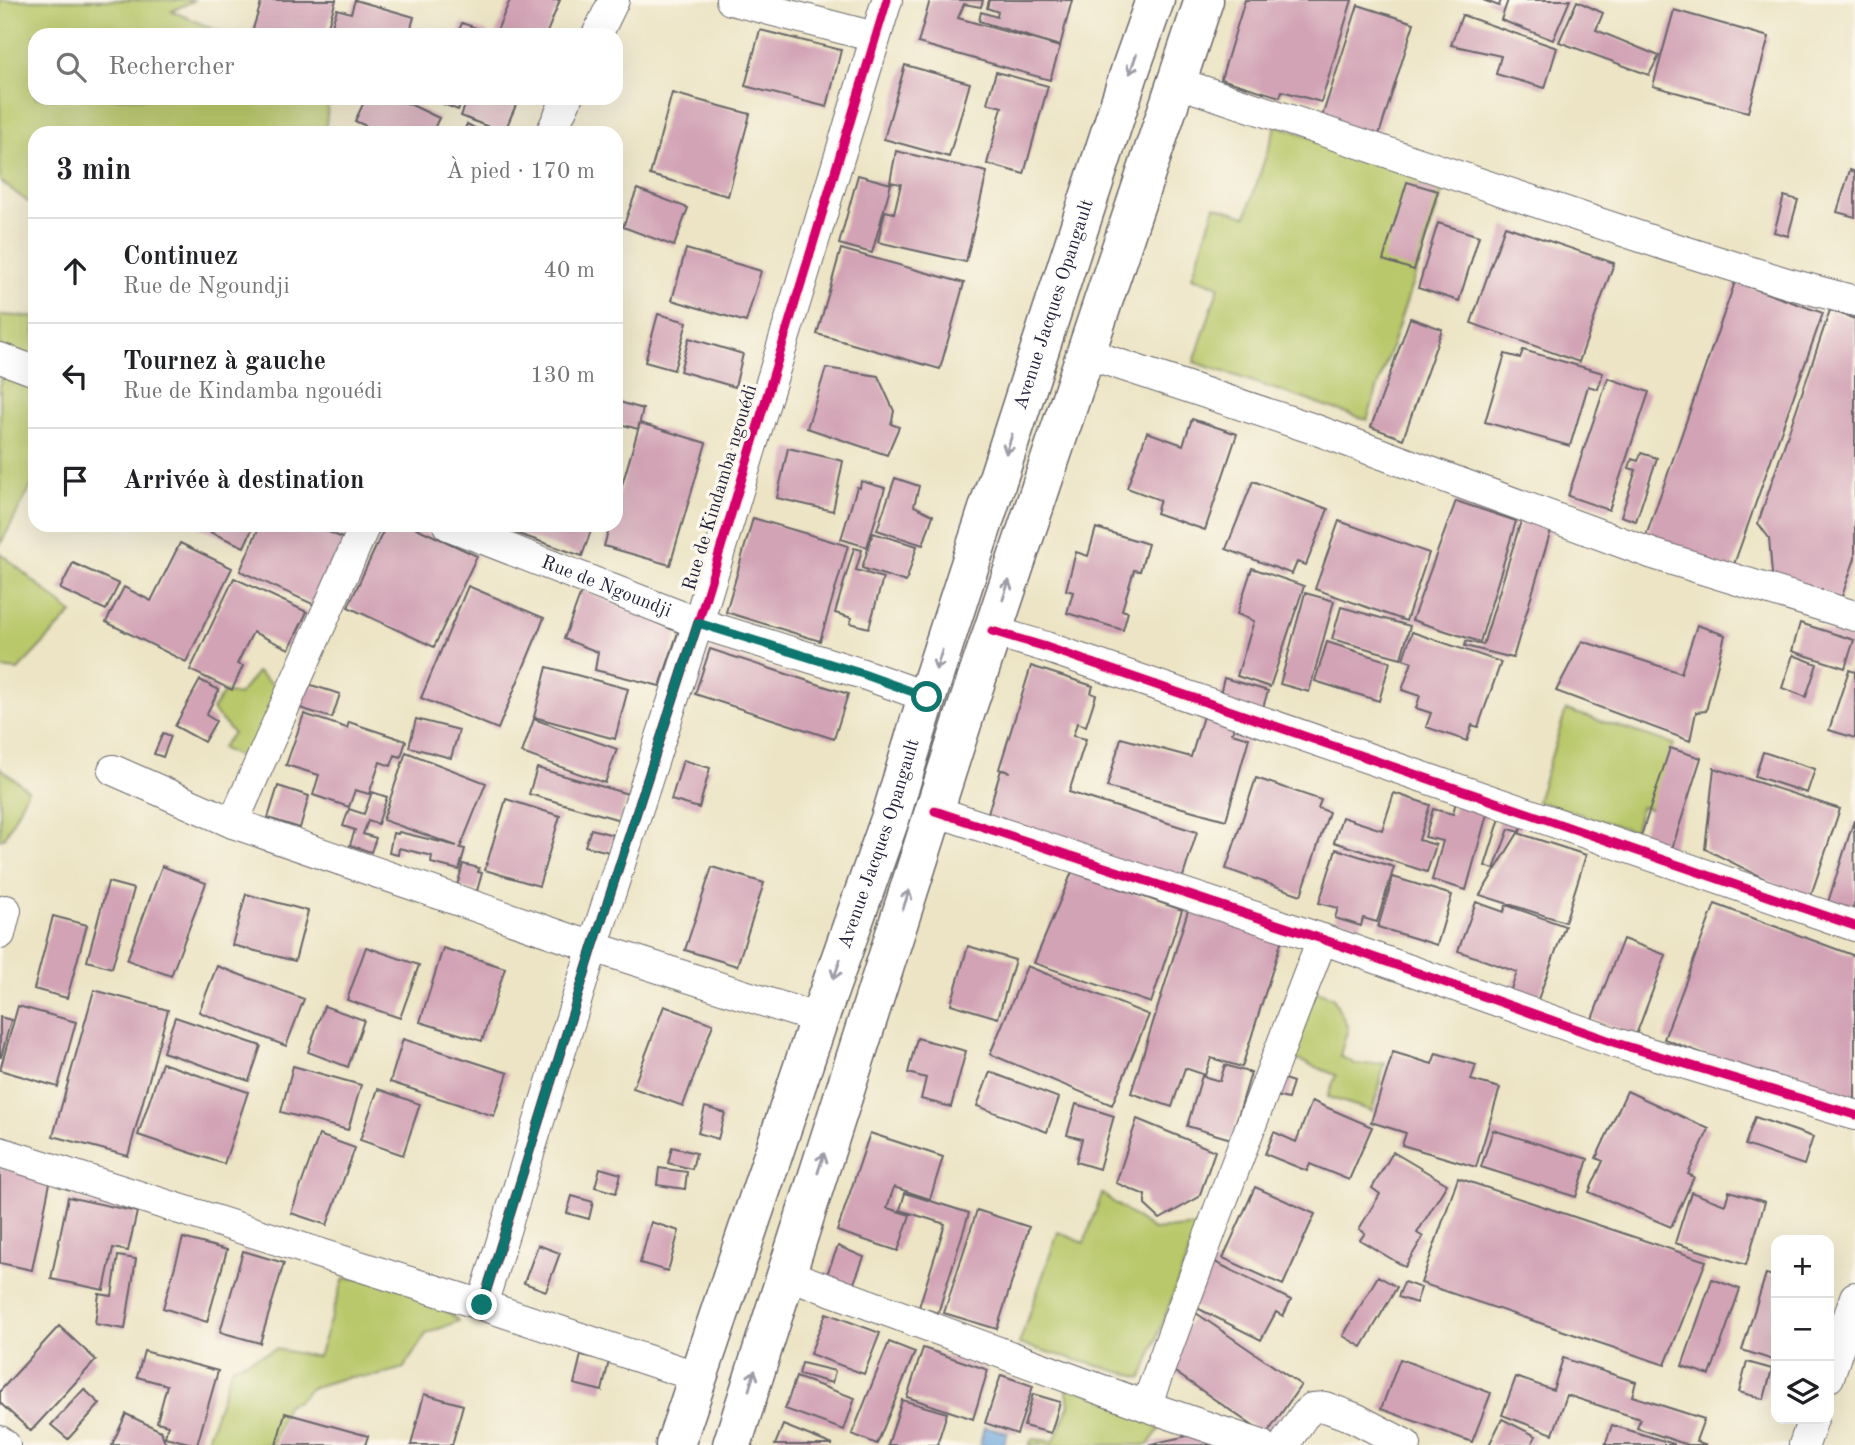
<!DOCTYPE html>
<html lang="fr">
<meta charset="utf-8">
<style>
:root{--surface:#fff;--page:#f6f6f6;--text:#202124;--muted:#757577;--line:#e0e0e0}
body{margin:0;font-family:"Old Standard TT",serif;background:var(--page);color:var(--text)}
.controls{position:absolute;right:21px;bottom:21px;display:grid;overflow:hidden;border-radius:14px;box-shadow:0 7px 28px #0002}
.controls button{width:63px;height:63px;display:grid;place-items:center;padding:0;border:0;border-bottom:2px solid var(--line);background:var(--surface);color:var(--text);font:35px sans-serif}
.stop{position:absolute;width:21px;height:21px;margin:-16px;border:5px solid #0f766e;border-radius:50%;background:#fff}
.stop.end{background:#0f766e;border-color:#fff;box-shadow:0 2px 7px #0008}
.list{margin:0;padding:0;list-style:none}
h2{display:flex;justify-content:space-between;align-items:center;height:91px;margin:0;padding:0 28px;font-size:30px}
h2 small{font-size:23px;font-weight:400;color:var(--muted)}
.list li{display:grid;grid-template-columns:46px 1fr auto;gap:21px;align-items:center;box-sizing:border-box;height:105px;padding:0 28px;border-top:2px solid var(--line)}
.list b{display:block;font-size:26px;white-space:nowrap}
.list p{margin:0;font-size:23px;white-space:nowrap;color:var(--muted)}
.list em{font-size:23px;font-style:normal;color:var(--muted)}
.icon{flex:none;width:38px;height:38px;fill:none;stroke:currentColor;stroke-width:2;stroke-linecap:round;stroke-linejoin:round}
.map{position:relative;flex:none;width:1855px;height:1445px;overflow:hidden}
.search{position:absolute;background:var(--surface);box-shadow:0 7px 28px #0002;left:28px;top:28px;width:595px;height:77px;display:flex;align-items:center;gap:18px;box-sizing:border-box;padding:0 24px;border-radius:21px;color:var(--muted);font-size:26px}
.panel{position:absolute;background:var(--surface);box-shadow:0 7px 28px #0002;left:28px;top:126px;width:595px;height:406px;border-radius:21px}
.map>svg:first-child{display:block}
.green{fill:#b9c86a;stroke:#6e7552;stroke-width:2}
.water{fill:#6da6dc;stroke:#48648c;stroke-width:2}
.building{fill:#d2a3b5}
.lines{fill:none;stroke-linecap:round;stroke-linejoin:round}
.street-casing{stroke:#69666b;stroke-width:32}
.highway-casing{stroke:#69666b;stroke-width:41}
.street{stroke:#fff;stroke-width:30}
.highway{stroke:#fff;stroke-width:38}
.cycleway-casing{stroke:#fbf7ec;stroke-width:13}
.cycleway{stroke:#d6006c;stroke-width:9}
.oneway{stroke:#9c9ca7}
.route{stroke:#0f766e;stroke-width:9}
.labels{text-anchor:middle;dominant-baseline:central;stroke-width:7;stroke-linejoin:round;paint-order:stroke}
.street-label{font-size:19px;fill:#22223b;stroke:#fbf7ec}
</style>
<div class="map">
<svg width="1855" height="1445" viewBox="0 0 1855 1445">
<rect width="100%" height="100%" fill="#fbf7ec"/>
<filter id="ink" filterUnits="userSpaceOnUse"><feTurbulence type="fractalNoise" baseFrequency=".0143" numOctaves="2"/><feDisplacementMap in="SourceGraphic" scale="14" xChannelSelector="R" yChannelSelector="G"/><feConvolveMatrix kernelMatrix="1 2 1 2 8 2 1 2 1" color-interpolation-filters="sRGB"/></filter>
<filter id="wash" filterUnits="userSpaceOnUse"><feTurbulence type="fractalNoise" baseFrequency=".00686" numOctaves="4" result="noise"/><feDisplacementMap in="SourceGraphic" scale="28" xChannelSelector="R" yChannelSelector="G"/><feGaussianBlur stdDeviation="1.57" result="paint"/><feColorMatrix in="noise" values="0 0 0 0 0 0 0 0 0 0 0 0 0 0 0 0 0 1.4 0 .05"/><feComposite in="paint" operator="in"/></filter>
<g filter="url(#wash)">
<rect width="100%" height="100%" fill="#ece4c4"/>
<path class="green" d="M0,0h195l-23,11 55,24h-192v63h294l-4,35h-290v74l-35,-26z
M1276,125l170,57 -79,238 -173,-58 25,-76 -27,-9 23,-71 31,10z
M0,315l35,2v162l-35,66z
M0,553l72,60 -54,57 -18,-2z
M257,672l24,19 -28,73 -32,-16 12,-15 -21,-23 12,-18 15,3z
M1566,710l108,34 -21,66 -12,-3 -7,24 -97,-30z
M0,768l28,22 -23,47 -5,3z
M1309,988l24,9 15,31 -8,28 17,9 28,-2 -13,48 -44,-14 8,-22 -49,-19z
M1102,1194l51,36 46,-4 -57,152 -123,-34 39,-112 26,11z
M344,1278c15,1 32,1 46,5 25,6 50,21 69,38l-33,13 -22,34 -28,8 -29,1 -36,11 -13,13 -12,4 -14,40h-67l27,-78 44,-18 42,8z
M1066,1384l97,40 -15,21h-119l3,-6 22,2 15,-36z"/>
<path class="water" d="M984,1427l24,6 -5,12h-23z"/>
<g id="blocks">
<path class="building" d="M262,0h74l-11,35h-74z
M355,0l59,17 -5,18h-80l8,-26 14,4z
M510,0h50l-14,35h-51z
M930,0h53l-2,7 -17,-3 -6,14 102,29 -10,33 -132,-37z
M989,0h83l-12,46 -81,-25 2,-9 16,5 1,-5 -11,-4z
M1245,0h107l-31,102 -39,-11 -2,6 -59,-18z
M1483,0h18l-2,6z
M1508,0h62l-17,40 -52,-20z
M1577,1l26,12 -7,17 63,26 -10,19 -90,-33z
M1358,5l56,18 -37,118 -57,-18z
M1674,10l95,27 -21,75 -95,-26z
M1462,15l95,33 -12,40 -49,-14 5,-18 -50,-11z
M462,23l26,9 -1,3h-30z
M760,30l81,20 -14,57 -82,-21z
M905,65l65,18 -21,74 -65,-18z
M996,72l52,14 -24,88 -37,-10 15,-57 -15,-4z
M672,93l78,21 -22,82 -78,-21z
M366,98h31l42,20 -7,15h-51l-26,-12z
M434,98h29l-5,12 -25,-10z
M468,98h51l-15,35 -43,-17z
M467,124l17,9h-21z
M896,151l91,21 -21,90 -88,-20 7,-31 9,2 7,-29 -11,-2z
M1850,170l5,2v45l-18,-5z
M858,175l33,9 -19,69 -33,-9z
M1407,182l31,9 -24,79 -31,-10z
M637,189l51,19 -14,38 -51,-19z
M1784,196l14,4 -10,36 -14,-4z
M1438,223l41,13 -20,65 -41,-13z
M1505,226l109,37 -35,99 -108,-39z
M686,249l75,22 -15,51 -74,-22z
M841,249l123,34 -24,86 -123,-35z
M1735,282l88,31 -91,257 -87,-31z
M1830,310l25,9v239l-17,50 -65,-23 -4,-47 -11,-15z
M658,314l29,8 -13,48 -29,-8z
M1410,318l32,11 -39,110 -32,-12z
M689,338l54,16 -8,33 -55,-16z
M1523,350l80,23 -5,16 -10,-3 -18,60 -85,-24 20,-68 15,4z
M826,368l52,8 16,35 -3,13 8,3 -12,28 -80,-27z
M1608,378l41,14 -40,118 -41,-14z
M616,401l27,8 -5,20 -22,-6z
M1192,419l45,15 -32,96 -49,-17 4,-13 -33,-12 20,-56 36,13z
M640,423l66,20 -36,122 -66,-19 6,-21h6v-19z
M788,448l55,13 -10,50 -56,-13z
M1641,453l16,5 -21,63 -15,-5 15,-46 -7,-2 3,-9 6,2z
M895,478l24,8 -5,20 19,9 -10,30 -46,-15z
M861,481l24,7 -18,59 -26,-8 16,-52 3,1z
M1253,481l75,28 -22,56 -9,-3 -5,12 -66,-25z
M1456,501l60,20 -36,121 -68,-22z
M753,518l95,28 -28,95 -94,-29z
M1339,521l90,32 -23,68 -91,-32z
M1521,521l30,9 -38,128 -48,-12 1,-5 17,4z
M194,525h60l-10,22z
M260,525h53l34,15 -30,66 -77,-35z
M386,525h24l67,31 -43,91 -86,-40z
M491,525h17l-3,6z
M515,525h78l-11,31 -69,-24z
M1096,528l52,16 -8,27 -6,-1 -12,40 6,2 -5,18 -56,-17 6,-21 -7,-2 10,-38 12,4z
M873,533l44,13 -11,36 -44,-14z
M180,543l52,25 -46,94 -80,-40 18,-35 27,14z
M854,548l8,2 -6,20 27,8 -14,50 -19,-5 2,-5 -17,-5z
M73,563l46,21 -13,26 -46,-21z
M1252,568l52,18 -34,101 -33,-11 17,-55 -17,-7z
M234,578l73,34 -18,37 -36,-17 -16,32 6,2 -11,24 -42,-20z
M468,586l76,32 -46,111 -77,-31z
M582,590l96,42 -18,54 -65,-16 3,-18 -34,-13z
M1305,593l29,8 -25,91 -29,-8z
M1341,607l69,19 -9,32 -69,-19z
M1800,623l54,17 -9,28 -53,-17z
M1697,625l28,10 -19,76 -10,1 -6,29 -134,-50 26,-50 99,32z
M1412,632l89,30 -23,65 -6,-2 -5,16 -41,-14 5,-14 -15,-5 4,-12 -18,-6 10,-28 -9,-3z
M1327,642l63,20 -11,39 -64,-20z
M710,649l138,45 -14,45 -139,-45z
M1793,655l24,9 -11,33 -24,-9z
M1031,666l62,20 -2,7 5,2 -10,31 -9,-3 -4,13 13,3 -17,53 128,40 -17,54 -196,-60 17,-56 9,2 -11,-3z
M547,667l81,22 -13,50 -81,-22z
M1849,670l6,2v66l-26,-8z
M1224,678l44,13 -7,23 -43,-12z
M200,680l19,10 -13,25 10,6 -12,21 -29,-16z
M298,681l42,13 -8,24 -42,-13z
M304,714l43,14 2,-6 57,19 -5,16 -6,-2 -4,11 -11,-4 -11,32 -14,-4 -6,17 -36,-12 6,-20 -33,-10z
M1203,716l32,10 -3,7 17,5 -23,82 -119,-33 14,-49 70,19z
M416,719l43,11 -8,28 -42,-11z
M534,719l83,30 -12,34 -83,-30z
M163,733l8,3 -8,21 -9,-3z
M1670,748l31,10 -32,100 -32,-10z
M406,752l80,31 -26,65 5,1 -6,21 -28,-7 1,-7 -33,-8 -1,7 -9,-2 4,-20 5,1 1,-2 58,14 -74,-26z
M1763,752l52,17 -8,24 -52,-17z
M683,760l27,8 -11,40 -28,-8z
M537,768l91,26 -8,26 -91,-26z
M1714,768l126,41 -31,92 -104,-52z
M1256,778l65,22 -3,8 11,4 -28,83 -75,-26z
M278,786l31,10 -9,32 -32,-10z
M372,792l15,5 -9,27 -10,-3 -5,13 13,4 -5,14 -21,-7 5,-15 -12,-4 6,-17 15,5z
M1394,793l36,12 -11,35 17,5 -9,27 -93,-30 8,-25 40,13z
M1457,797l32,10 -23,83 -34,-10 11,-39 -18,-4 8,-28 20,5z
M506,799l54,17 -21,70 -54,-16z
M1501,815l22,7 -3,10 -11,-3 -15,40 -9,-3z
M1854,820l1,82 -7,20 -24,-7z
M591,829l22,6 -4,17 -24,-6z
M1518,833l68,22 -21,67 -85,-27z
M1336,849l58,18 -17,55 -14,-4 -2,8 -26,-8 3,-10 -19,-5z
M463,864l16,4 -1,4 4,1 -5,18 -20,-5z
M162,866l44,17 -35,93 -44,-16z
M712,867l52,16 -27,83 -52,-16z
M1072,872l110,38 -31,93 -117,-40z
M1393,877l59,18 -15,50 -59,-18z
M108,882l26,7 -22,79 -25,-7z
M246,894l62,17 -13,50 -63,-16z
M1476,902l28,10 2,-7 59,21 -28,76 -27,-10 7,-20 -59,-21z
M1190,904l94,29 -42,134 -31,-9 -6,17 -20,-7 -13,39 -41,-14z
M1715,904l140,52v149l-2,5 -189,-71z
M53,916l34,9 -20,73 -33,-9z
M1623,939l43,16 -30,80 -44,-16z
M968,946l47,14 -17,58 -47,-14z
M366,947l53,18 -19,53 -53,-18z
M443,948l62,20 -23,73 -62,-19z
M217,966l87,33 -18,47 -87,-34z
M1027,966l122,49 -37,90 -122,-51z
M94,990l74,20 -40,146 -75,-20z
M18,1006l58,16 -18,65 -58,-17z
M324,1006l40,14 -16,47 -40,-15z
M664,1006l49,18 -30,82 -50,-18z
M0,1017l11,3 -10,37h-1z
M175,1017l86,29 -12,35 -86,-29z
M917,1038l49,13 -15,56 -30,-8 5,-21 -18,-5z
M403,1039l105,34 -14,43 -104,-34z
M1393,1052l39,12 4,-11 40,12 -5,15 29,8 -24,79 -74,-22 4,-12 -35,-11z
M162,1063l86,29 -24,72 -86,-29z
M1225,1065l26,8 -20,66 -44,-13 15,-50 18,5z
M293,1066l68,19 -13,45 -67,-18z
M990,1072l69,26 -12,34 -70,-26z
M1281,1078l12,4 -5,17 -13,-3z
M378,1089l42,15 -17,51 -43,-15z
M1627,1091l82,38 -21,45 6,3 -23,50 -82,-35 14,-31 -7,-3z
M1312,1101l60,26 -23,53 -39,-16 -3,7 -42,-17 9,-22 22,10z
M1076,1104l38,12 -15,53 -23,-7 6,-23 -15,-4z
M705,1107l20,6 -7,26 -20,-6z
M1755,1117l58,20 -9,28 -59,-20z
M1137,1119l78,32 -16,46 -39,22 -15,-14v-10l-29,-12z
M1493,1130l95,29 -12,38 -95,-30z
M870,1133l73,24 -13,42 -36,-12 -7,21 23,7 -12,36 -61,-20z
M319,1135l36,13 -28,77 -36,-12z
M672,1147l24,6 -4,16 -24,-6z
M1393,1152l54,32 -30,49 6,4 -18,30 -45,-27 5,-7 -6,-4 21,-35 -8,-6z
M0,1168l51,10 -19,92 -32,-7z
M600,1168l21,6 -5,19 -21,-6z
M659,1168l28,4 -2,17 -28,-4z
M1458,1178l248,83 -41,104 -244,-82z
M1255,1187l60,27 -32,71 -60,-27z
M1729,1191l36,11 -19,63 -71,-22 16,-51 34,13z
M905,1193l64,20 -31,100 -19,-6 26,-83 -45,-14z
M572,1196l21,6 -4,17 -22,-6z
M68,1197l69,15 -9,39 -15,-3 -9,42 -53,-11z
M977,1210l52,17 -32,102 -53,-16z
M651,1222l28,9 -11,40 -28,-8z
M183,1238l44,12 -20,72 -44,-14z
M538,1245l22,8 -14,38 -22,-8z
M838,1246l26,11 -12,31 -26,-11z
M243,1251l41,12 -24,80 -40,-11z
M118,1256l18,3 -11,70 -30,-5 4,-30 13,2z
M1213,1261l78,39 -8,16 -7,-4 -15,28 -70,-35z
M1766,1274l10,3v84l-34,-11z
M1378,1276l19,11 -35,60 -19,-11z
M1712,1279l28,10 -30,86 -28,-9z
M1404,1282l17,6 -5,15 -18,-6z
M826,1313l54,20 -16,41 -54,-20z
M1196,1313l105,72 -35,50 -104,-72z
M59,1326l37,34 -65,71 -31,-28v-12z
M889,1342l26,10 -38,92 -25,-10z
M923,1348l65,22 -15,49 -66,-22z
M144,1351l74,20 -21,74 -32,-8 3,-12 -11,-3 10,-37 -30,-8z
M581,1355l28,6 -7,30 -28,-7z
M1563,1358l73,24 -4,14 72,23 -8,22 11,4h-19l-51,-17 3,-9 -73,-24 -14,39 -51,-19 14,-38 37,13z
M1400,1359l91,34 -19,49 -91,-33z
M1747,1362l25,7 -8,30 -25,-7z
M802,1363l33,8 -3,12 -33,-9z
M1001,1375l32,11 -16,48 -32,-11z
M796,1377l59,21 -11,32 -59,-21z
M84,1389l16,15 -32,35 -17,-14z
M424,1394l39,11 -11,40h-41z
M1033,1394l27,8 -9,31 -27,-7z
M902,1400l45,13 -10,32h-49z
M285,1413l83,23 -3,9h-89z
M126,1414l35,17 5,14h-54z
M1502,1419l34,17 -5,9h-42z
M783,1425l50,20h-58z
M1612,1425l62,19v1h-69z
M1192,1435l24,10h-65l-1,-1z"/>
</g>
</g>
<g filter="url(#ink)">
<use href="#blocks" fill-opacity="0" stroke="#69666b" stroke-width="2"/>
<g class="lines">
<defs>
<g id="street">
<path d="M731,0l144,37"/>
<path d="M597,35l17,-35"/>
<path d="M1176,82l492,164 119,37 68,18"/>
<path d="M551,133l16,-35"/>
<path d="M1085,353l229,76 339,125 202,62"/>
<path d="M0,358l35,13"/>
<path id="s1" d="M448,525l250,98 165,51 64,23"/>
<path d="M992,631l51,15 812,280"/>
<path d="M113,770l120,53 360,124 226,72"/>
<path d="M935,811l387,128 294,104 239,72"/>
<path d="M233,823l132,-298"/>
<path d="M0,934l6,-24"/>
<path d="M0,1152l482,153 216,72"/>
<path d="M786,1274l360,132 115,39"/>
<path d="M482,1305l111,-358 105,-324 189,-623"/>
<path d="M1829,1377l26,-80"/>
<path d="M1146,1406l76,-205 100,-262"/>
<path d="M0,1441l5,4"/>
<path d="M1284,1445l19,-28 9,-9 13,-1 30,11 51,27"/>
<path d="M1804,1445l9,-26"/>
</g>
<g id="highway">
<path id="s2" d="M675,1445l144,-426 71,-200 37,-122 204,-629 24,-68"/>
<path d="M732,1445l235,-737 237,-708"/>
</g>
</defs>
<use href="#street" class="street-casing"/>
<use href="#highway" class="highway-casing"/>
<use href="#street" class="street"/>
<use href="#highway" class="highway"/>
<defs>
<path id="cycleway" d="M992,631l51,15 812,280
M935,811l387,128 294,104 239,72
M482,1305l111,-358 105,-324 189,-623"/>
</defs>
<use href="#cycleway" class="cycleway-casing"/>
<use href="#cycleway" class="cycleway"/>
</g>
<defs><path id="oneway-shaft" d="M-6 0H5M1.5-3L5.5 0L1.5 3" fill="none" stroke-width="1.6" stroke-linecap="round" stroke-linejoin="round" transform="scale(1.75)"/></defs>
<g class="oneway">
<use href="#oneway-shaft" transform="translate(1133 64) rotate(109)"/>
<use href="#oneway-shaft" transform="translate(1009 444) rotate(108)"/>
<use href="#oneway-shaft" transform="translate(1006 590) rotate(-72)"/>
<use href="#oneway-shaft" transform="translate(939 660) rotate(108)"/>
<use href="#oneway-shaft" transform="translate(906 900) rotate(-72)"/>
<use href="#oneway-shaft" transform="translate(837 969) rotate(109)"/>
<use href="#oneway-shaft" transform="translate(821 1163) rotate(-72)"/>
<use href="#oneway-shaft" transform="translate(752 1380) rotate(-73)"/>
</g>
</g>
<g class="lines" filter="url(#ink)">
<path class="route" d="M482,1305l111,-358 105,-324 165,51 64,23"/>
</g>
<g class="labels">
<g class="street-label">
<text stroke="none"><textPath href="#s2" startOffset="1202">Avenue Jacques Opangault</textPath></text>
<text transform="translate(721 488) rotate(-73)">Rue de Kindamba ngouédi</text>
<text stroke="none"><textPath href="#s1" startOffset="170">Rue de Ngoundji</textPath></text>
<text stroke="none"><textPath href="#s2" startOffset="635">Avenue Jacques Opangault</textPath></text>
</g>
</g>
</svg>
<div class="controls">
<button>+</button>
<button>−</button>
<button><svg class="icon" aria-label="layers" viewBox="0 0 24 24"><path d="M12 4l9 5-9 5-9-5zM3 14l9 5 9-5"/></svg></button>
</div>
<div class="stop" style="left:927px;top:697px"></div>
<div class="stop end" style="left:482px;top:1305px"></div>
<div class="search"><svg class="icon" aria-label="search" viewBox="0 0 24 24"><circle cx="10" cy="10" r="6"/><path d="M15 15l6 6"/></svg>Rechercher</div>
<section class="panel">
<h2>3 min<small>À pied · 170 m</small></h2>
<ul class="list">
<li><svg class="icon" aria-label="ahead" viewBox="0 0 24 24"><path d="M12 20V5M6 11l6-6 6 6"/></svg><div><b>Continuez</b><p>Rue de Ngoundji</p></div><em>40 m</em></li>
<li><svg class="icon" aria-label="left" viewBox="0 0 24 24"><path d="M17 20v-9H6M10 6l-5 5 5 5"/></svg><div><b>Tournez à gauche</b><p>Rue de Kindamba ngouédi</p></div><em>130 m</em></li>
<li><svg class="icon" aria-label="arrive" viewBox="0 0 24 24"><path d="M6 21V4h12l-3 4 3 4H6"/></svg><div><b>Arrivée à destination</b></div></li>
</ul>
</section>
</div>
